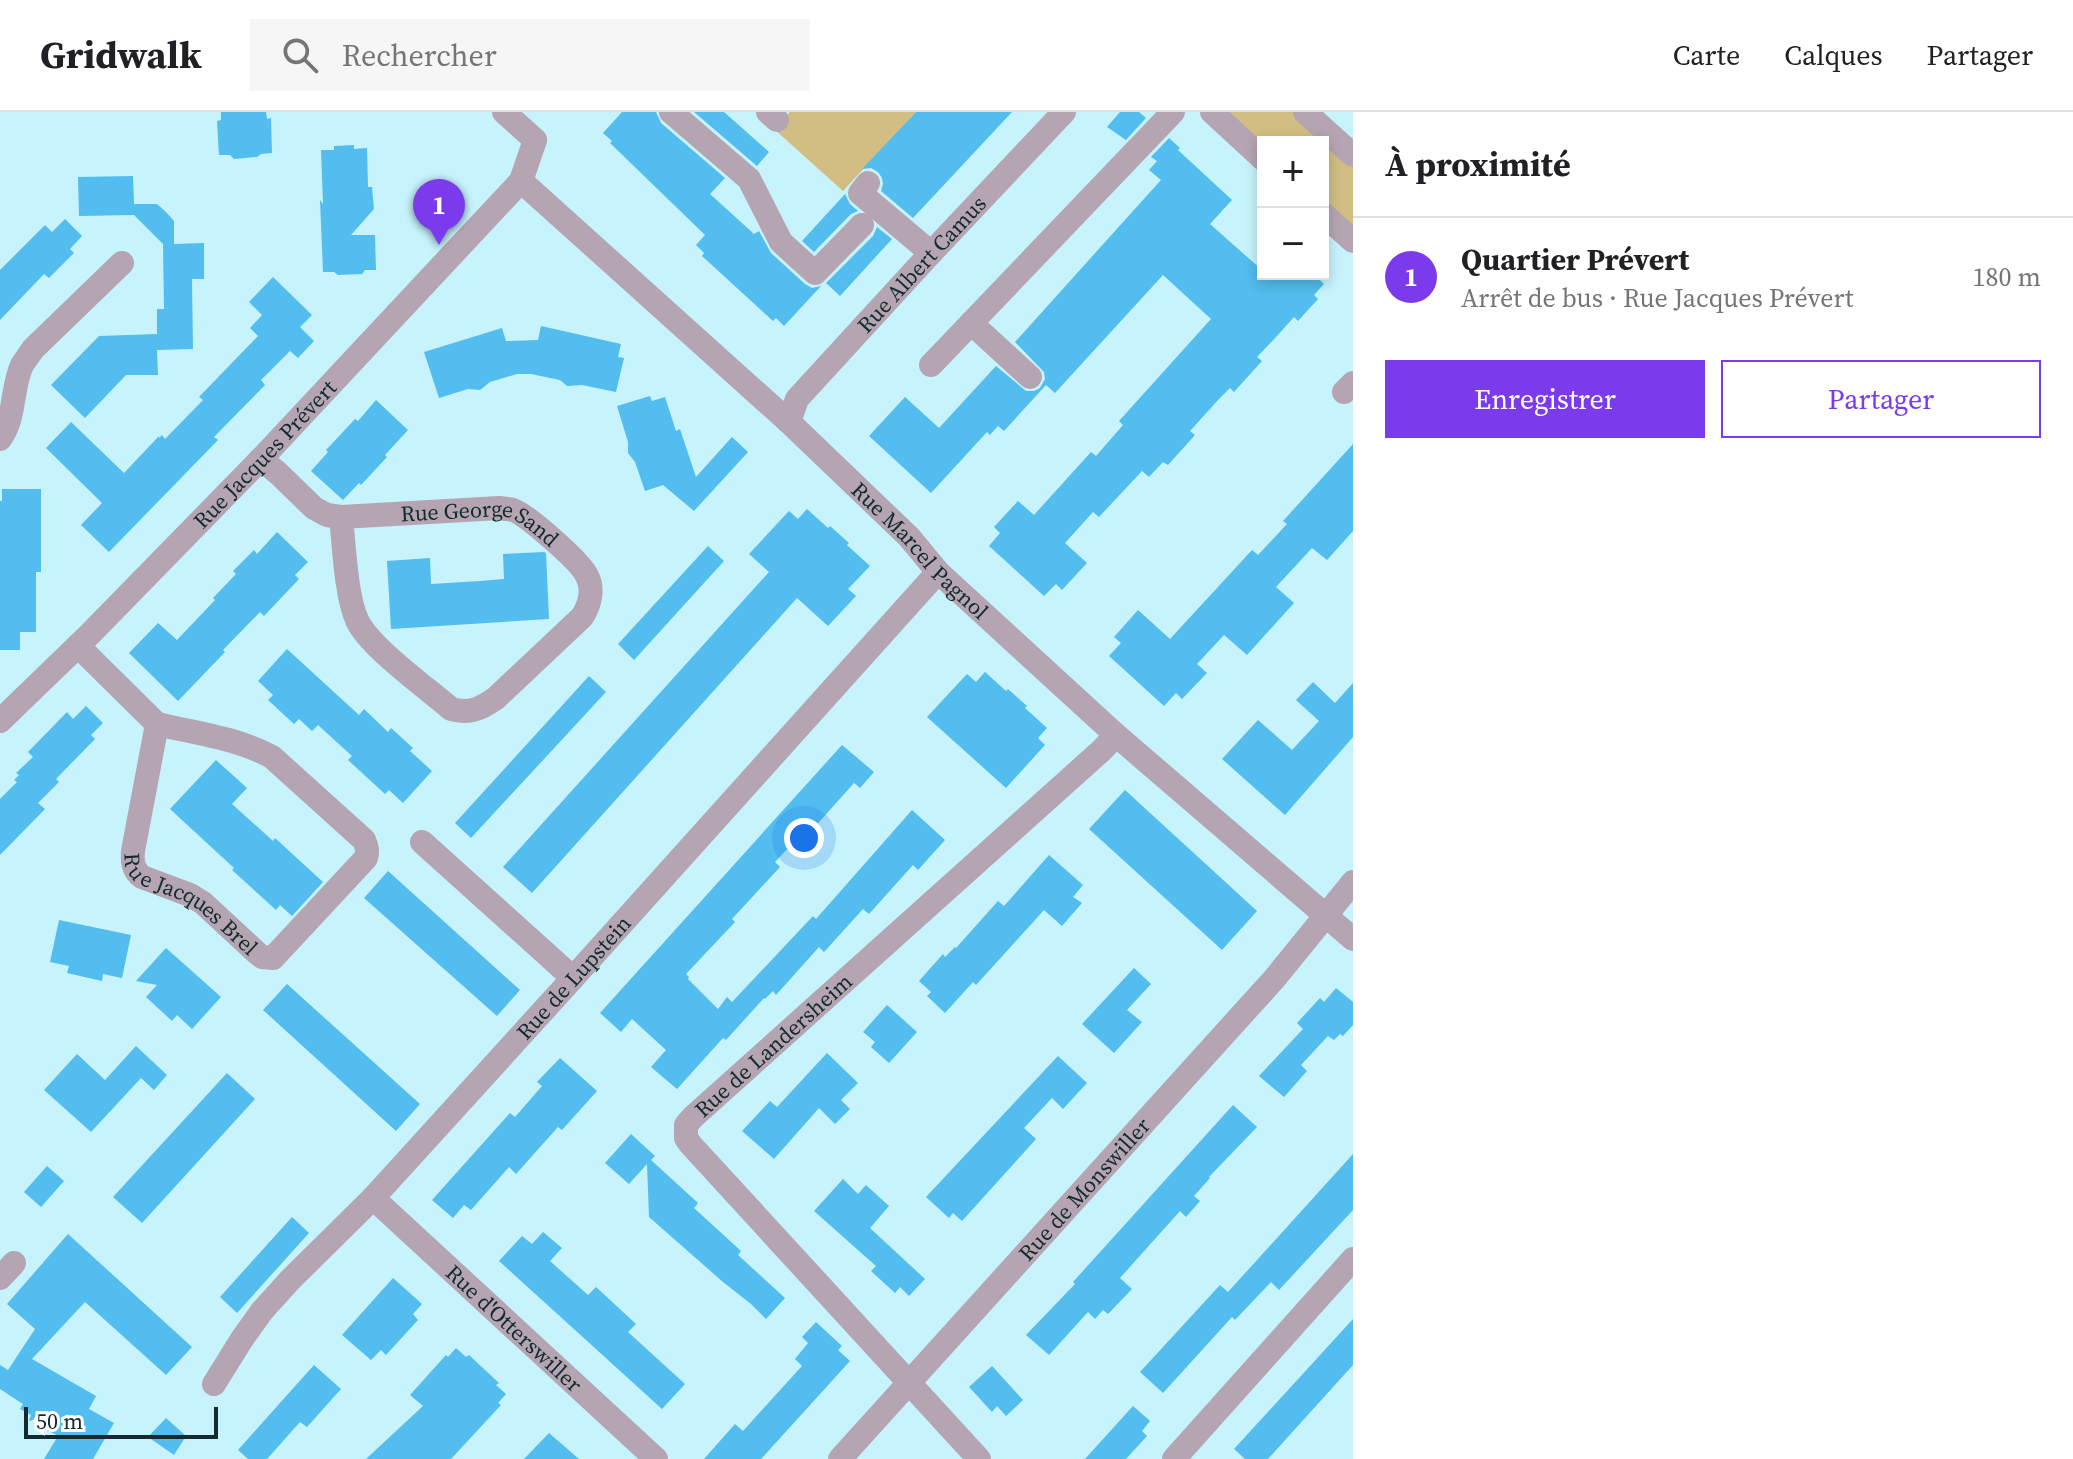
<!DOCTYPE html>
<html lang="fr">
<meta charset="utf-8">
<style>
:root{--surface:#fff;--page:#f6f6f6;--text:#202124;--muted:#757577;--line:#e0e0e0;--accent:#7c3aed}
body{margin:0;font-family:"Source Serif 4",serif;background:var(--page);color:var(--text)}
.controls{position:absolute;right:24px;top:24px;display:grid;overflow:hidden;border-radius:0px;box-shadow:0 4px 12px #0003}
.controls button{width:72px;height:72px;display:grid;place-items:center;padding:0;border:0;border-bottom:2px solid var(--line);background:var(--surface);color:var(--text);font:40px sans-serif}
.scale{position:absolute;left:24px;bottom:20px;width:194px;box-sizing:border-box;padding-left:8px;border:4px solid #132a2e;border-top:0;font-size:22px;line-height:28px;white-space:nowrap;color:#132a2e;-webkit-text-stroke:6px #fff;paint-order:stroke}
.you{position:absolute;left:804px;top:726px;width:28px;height:28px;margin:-20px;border:6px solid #fff;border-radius:50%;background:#1a73e8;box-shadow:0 0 0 12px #1a73e833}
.badge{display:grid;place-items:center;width:52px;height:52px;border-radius:50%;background:var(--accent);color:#fff;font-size:26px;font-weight:700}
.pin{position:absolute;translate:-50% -66px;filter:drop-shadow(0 2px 4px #0008)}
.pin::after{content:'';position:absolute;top:42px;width:28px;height:24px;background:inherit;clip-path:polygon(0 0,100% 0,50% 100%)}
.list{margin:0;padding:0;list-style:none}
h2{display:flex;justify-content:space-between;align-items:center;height:104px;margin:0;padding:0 32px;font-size:34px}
h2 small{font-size:26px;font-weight:400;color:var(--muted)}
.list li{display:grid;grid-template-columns:52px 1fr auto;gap:24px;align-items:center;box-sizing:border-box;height:120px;padding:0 32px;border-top:2px solid var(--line)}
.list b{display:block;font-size:30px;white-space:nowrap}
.list p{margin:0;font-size:26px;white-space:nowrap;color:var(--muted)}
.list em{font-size:26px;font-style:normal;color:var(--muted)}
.actions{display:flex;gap:16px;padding:24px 32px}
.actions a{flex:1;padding:18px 0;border:2px solid var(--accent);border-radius:0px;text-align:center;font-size:28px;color:var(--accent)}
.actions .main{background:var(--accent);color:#fff}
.icon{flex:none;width:44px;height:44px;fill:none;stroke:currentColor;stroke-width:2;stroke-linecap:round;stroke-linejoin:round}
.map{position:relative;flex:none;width:1353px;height:1347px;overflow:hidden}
header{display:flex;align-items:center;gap:48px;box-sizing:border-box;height:112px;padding:0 40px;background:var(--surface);border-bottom:2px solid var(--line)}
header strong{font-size:38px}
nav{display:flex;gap:44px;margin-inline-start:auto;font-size:28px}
.search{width:560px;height:72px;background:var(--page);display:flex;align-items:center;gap:20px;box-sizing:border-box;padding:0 28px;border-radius:0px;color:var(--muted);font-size:30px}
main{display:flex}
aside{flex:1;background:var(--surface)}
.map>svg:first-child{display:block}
.green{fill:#d2be83}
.building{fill:#52bdee}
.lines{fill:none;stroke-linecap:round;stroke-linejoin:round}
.minor{stroke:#b5a5b2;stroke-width:24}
.labels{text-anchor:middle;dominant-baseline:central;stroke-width:6;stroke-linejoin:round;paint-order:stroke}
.street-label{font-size:22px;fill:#132a2e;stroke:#fff}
</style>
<header>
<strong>Gridwalk</strong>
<div class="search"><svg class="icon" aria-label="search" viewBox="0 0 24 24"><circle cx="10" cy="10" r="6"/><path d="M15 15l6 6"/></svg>Rechercher</div>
<nav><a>Carte</a><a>Calques</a><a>Partager</a></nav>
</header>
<main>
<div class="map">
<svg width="1353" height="1347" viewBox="0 0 1353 1347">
<rect width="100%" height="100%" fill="#c6f3fc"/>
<path class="green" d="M790,0h126l-73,79 -69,-62z
M1228,0h68l57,54v66l-30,-27v-63h-60v5z"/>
<path class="building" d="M221,0h45l1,7 4,-1 1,35 -11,1 -4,3 -23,2 -4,-4h-11l-2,-34 4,-1z
M622,0h34l5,11 64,55 -15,16 44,40 5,-3 12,22 34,31 7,4 9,-2 -37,40 -8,-8 -3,3 -71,-65 2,-3 -8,-8 9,-10 -95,-92 2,-2 -9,-8z
M694,0h30l45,40 -12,14z
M916,0h96l-99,106 -32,-27 2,-7 -1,-6 -4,-6 -7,-4 -9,1z
M1120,0h19l7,6 -20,22 -19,-13z
M1169,26l11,10 -2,2 54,50 -22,24 53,47v3h51l10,10 -10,11 4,4 -20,22 -4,-4 -18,20 -19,20 5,4 -28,31 -4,-4 -11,11 -29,32 5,4 -27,30 -5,-3 -14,15 -7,-6 -43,46 -6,-5 -28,31 22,20 -25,27 -6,-6 -12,12 -55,-50 11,-13 -6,-6 24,-26 16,14 57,-63 5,4 27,-31 -4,-4 92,-102 -48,-44 -108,118 -9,-8 -42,46 -6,-5 -8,9 -3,-3 -56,61 -62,-57 36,-39 34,31 57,-62 30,25h8l6,-3 5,-9 -1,-7 -29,-30 146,-162 -12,-10 8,-9 -6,-4z
M354,33v4l13,-1 1,39h4l2,22 -23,26h24l1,35h-11l-3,4 -24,1 -4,-3h-11l-3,-72 3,4 -2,-54h13v-4z
M133,64l1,28h23l9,8 8,9v23l30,-1v36h-12l1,70 -36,1 1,25h-32l-41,43 -34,-33 48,-49 58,-2v-25h7l-1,-65 -29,-29 -55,1 -1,-39z
M845,82l5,10 8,7 -7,3 -37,38 -12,-11z
M65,107l17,17 -12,13 4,4 -25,25 -5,-4 -44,46v-50l45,-45 7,7z
M877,115l15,12 -52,57 -14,-13 47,-47z
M273,165l39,38 -12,12 14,14 -16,17 -8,-7 -29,29 4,5 -51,52 4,3 -109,112 -28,-27 21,-22 -56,-55 25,-26 53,51 35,-37v2l3,-3 3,4 38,-39 -4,-3 59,-61 -8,-8 12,-13 -13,-13z
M541,214l80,18 -3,13 6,1 -8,34 -34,-7 -15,1 -7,-6 -29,-6h-14l-27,8 -10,8 -12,-1 -29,9 -15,-46 78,-24 4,13 32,-1z
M650,284l2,5 13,-4 11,34 4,-2 16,48 36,-40 16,15 -54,59 -31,-26 -18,6 -10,-29 -7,-9v-11l-11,-36z
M376,288l32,30 -23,25 2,2 -26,28 -2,-2 -16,17 -32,-29 17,-19 -2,-2 15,-16 14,-15 3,2z
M1353,332v87l-26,29 -15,-12 -36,39 18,16 -47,52 -23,-20 -27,29 10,9 -25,26 -6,-6 -12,13 -55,-50 12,-13 -7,-6 24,-27 32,29 82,-89 6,5 29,-31 -4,-3z
M2,377h39v83h-5v60h-16v18h-20v-149h2z
M807,397l21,19 2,-2 19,17 -2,2 23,21 -22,23 8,7 -28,30 -31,-28 -265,295 -29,-26 266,-295 -20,-18 40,-43 9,8z
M277,420l31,30 -13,13 4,4 -35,37 -4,-4 -37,38 2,2 -47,49 -49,-48 29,-30 19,17 38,-40 -2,-2 23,-24 -3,-3 21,-21 3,4z
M708,434l16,15 -90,99 -16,-16z
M544,440l2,1 3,66 -158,10 -4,-68 43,-3 1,26 49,-3 24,-2 -1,-25z
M287,537l72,66 5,-6 24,23 3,-4 22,20 -3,3 22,20 -29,32 -14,-13 -4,4 -37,-34 4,-4 -34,-31 -6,6 -13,-12 -5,5 -26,-24 5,-5 -15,-14z
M985,560l21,19 2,-2 19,17 -2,2 22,20 -9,10 7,7 -39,43 -79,-71 40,-43 9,8z
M589,564l17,16 -135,146 -16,-15z
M1313,570l22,21 18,-20v54l-68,78 -63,-56 36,-39 34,30 27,-29 -23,-21z
M86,594l17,17 -12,12 4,4 -39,40 3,3 -21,21 7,6 -45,46v-56l17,-17 -3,-2 5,-5 -3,-2 17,-16 -5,-5 39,-40 6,7z
M842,633l32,27 -14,16 -6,-5 -43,48 -4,-3 -32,34 5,5 -48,52 3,3 -49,52 3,3 -1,2 30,30 9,-12 5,5 81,-86 3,3 96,-109 33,30 -27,30 -5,-5 -44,49 -6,-5 -39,43 -5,-5 -43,48 -3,-4 -8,8 -1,-1 -38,42 -3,-2 -46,51 -26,-22 15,-17 -34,-31 -11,13 -21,-19z
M216,648l31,28 -15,16 41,37 2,-3 48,44 -31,34 -12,-11 -4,5 -44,-40 2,-2 -64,-59z
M1125,678l132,121 -35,39 -133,-121z
M1049,743l34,30 -10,12 9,6 -20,23 -18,-16 -68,75 -3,-3 -28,31 -18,-17 4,-4 -12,-11 24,-27 2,3 10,-10 1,1 42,-47 6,5z
M388,759l132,119 -23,26 -133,-118z
M59,808l72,15 -9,43 -19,-4 -1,7 -35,-8 2,-7 -19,-4z
M166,836l55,49 -29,32 -15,-14 -5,6 -26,-24 11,-12 -21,-4z
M1134,856l17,16 -24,26 15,12 -28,31 -32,-29z
M287,872l133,120 -24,27 -133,-121z
M1336,876l17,14v23l-10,11 -3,-2 -6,6 -6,-4 -27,29 6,6 -23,26 -25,-21 44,-47 -6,-6 23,-25 4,4z
M887,893l30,27 -28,31 -18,-16 4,-5 -12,-10z
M136,934l31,29 -13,15 -13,-12 -50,54 -47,-42 33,-36 28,26z
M827,941l31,30 -17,17 9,9 -15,15 -16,-16 -45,51 -32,-28 28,-30 7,6z
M1058,944l29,27 -24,26 -11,-11 -28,30 12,11 -74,82 -9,-8 -4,5 -23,-21z
M560,946l37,33 -35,39 -4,-3 -42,47 -7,-7 -38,43 -7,-5 -11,13 -21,-18 78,-87 5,4 27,-31 -5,-4z
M227,961l28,26 -113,124 -29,-26z
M1233,993l24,22 -48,50 1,1 -16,18 6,5 -14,16 -6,-6 -60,67 12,11 -24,25 -5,-4 -8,9 -7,-7 -39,43 -23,-20 49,-51 -2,-2z
M631,1022l24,22 -4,4 47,43 -4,5 47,43 -3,4 47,43 -19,21 -15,-15 -28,-22 -74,-65 -2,-53 -18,20 -24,-21z
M1353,1042v56l-74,80 -8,-8 -36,38 -3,-3 -69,76 -23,-21 80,-87 8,7z
M47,1054l17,15 -23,26 -17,-15z
M843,1067l15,15 8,-9 23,21 -19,22 55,51 -16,17 -9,-9 -5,6 -24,-22 5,-5 -62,-55z
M292,1105l17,16 -72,80 -17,-16z
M543,1120l19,16 -12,13 38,34 8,-8 40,37 -8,8 57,52 -23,25 -163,-148 23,-25 10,8z
M68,1122l124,113 -26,28 -81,-73 -53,57 64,37 -7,13 25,14 -21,36h-49l14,-23 -29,-16 2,-5 -11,-6 3,-5 -23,-15v-24l8,5 27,-41 -28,-25z
M393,1166l29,26 -9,10 5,6 -32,35 -5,-5 -10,10 -29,-25z
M1353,1207v46l-85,94h-23l-11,-10z
M816,1210l26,24 -4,4 12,11 -89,98h-57l31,-35 8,7 59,-65 -7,-7 13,-16 -6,-6z
M456,1236l10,9 3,-2 30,28 -3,2 10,9 -8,9 3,2 -50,54h-85l57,-53 -13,-11 36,-40 2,2z
M314,1253l27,24 -34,38 -7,-5 -33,37h-19l-10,-9z
M992,1254l31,34 -17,16 -9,-10 -5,6 -23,-25z
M1133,1294l17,15 -8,10 5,5 -21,23h-41z
M166,1306l20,18 -12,19 -26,-18z
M549,1321l30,26h-55z"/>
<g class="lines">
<g class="minor">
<path d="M671,0l78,67 32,63 34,31 47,-48"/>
<path d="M768,0l9,8"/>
<path d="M1212,0l51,47"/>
<path d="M1305,0l48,43"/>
<path id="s1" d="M521,69l268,241 120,115 29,35 178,163 237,204"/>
<path d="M868,71l-8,10 71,60"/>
<path d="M1323,102l30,27"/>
<path d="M971,211l59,54"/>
<path d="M931,253l242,-253"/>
<path d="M1344,280l9,-9"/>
<path id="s2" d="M789,310l8,-23 134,-146 133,-141"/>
<path d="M0,327c16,-22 11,-50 22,-74 3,-5 8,-11 11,-16l89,-86"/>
<path id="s3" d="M261,347l18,15 35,34 13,7 14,2 159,-9c4,1 9,1 13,2 14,5 68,52 74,66 7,13 3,29 -5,41l-86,81c-15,11 -27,16 -45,11 -23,-20 -83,-63 -94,-89 -11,-24 -13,-75 -16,-103"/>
<path id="s4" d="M78,534l79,78 -24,127c-1,11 0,19 9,26l48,18 13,8 54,50 5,4 11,1 93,-100c2,-7 1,-11 -2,-18l-92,-83c-35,-19 -76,-24 -115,-33"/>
<path id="s5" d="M0,609l89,-86 172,-176 260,-278 14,-41 -31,-28"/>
<path d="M422,730l151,136"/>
<path id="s6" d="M373,1086l283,261"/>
<path d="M0,1166l14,-15"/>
<path id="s7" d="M214,1272l28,-45 20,-28 28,-31 83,-82 200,-220 365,-406"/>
<path id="s8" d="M840,1347l435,-481 78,-96"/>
<path id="s9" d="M979,1347l-288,-314 -5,-7v-13l7,-8 409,-367 14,-15"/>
<path d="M1174,1347l179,-200"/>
</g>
</g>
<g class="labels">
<g class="street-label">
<text stroke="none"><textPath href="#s2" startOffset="208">Rue Albert Camus</textPath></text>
<text stroke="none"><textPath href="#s5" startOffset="376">Rue Jacques Prévert</textPath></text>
<text stroke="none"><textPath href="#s3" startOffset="244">Rue George Sand</textPath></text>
<text stroke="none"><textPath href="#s1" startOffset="544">Rue Marcel Pagnol</textPath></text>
<text stroke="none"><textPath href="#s4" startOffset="324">Rue Jacques Brel</textPath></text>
<text stroke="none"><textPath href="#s7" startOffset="544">Rue de Lupstein</textPath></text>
<text stroke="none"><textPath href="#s9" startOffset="566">Rue de Landersheim</textPath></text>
<text stroke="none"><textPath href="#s8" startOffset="364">Rue de Monswiller</textPath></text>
<text stroke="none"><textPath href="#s6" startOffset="192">Rue d'Otterswiller</textPath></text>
</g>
</g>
</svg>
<div class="controls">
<button>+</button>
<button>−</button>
</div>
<div class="scale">50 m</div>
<div class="you"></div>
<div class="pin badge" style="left:439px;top:133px">1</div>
</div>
<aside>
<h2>À proximité<small></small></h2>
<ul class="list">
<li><span class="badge">1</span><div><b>Quartier Prévert</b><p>Arrêt de bus · Rue Jacques Prévert</p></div><em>180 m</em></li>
</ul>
<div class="actions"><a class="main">Enregistrer</a><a>Partager</a></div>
</aside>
</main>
